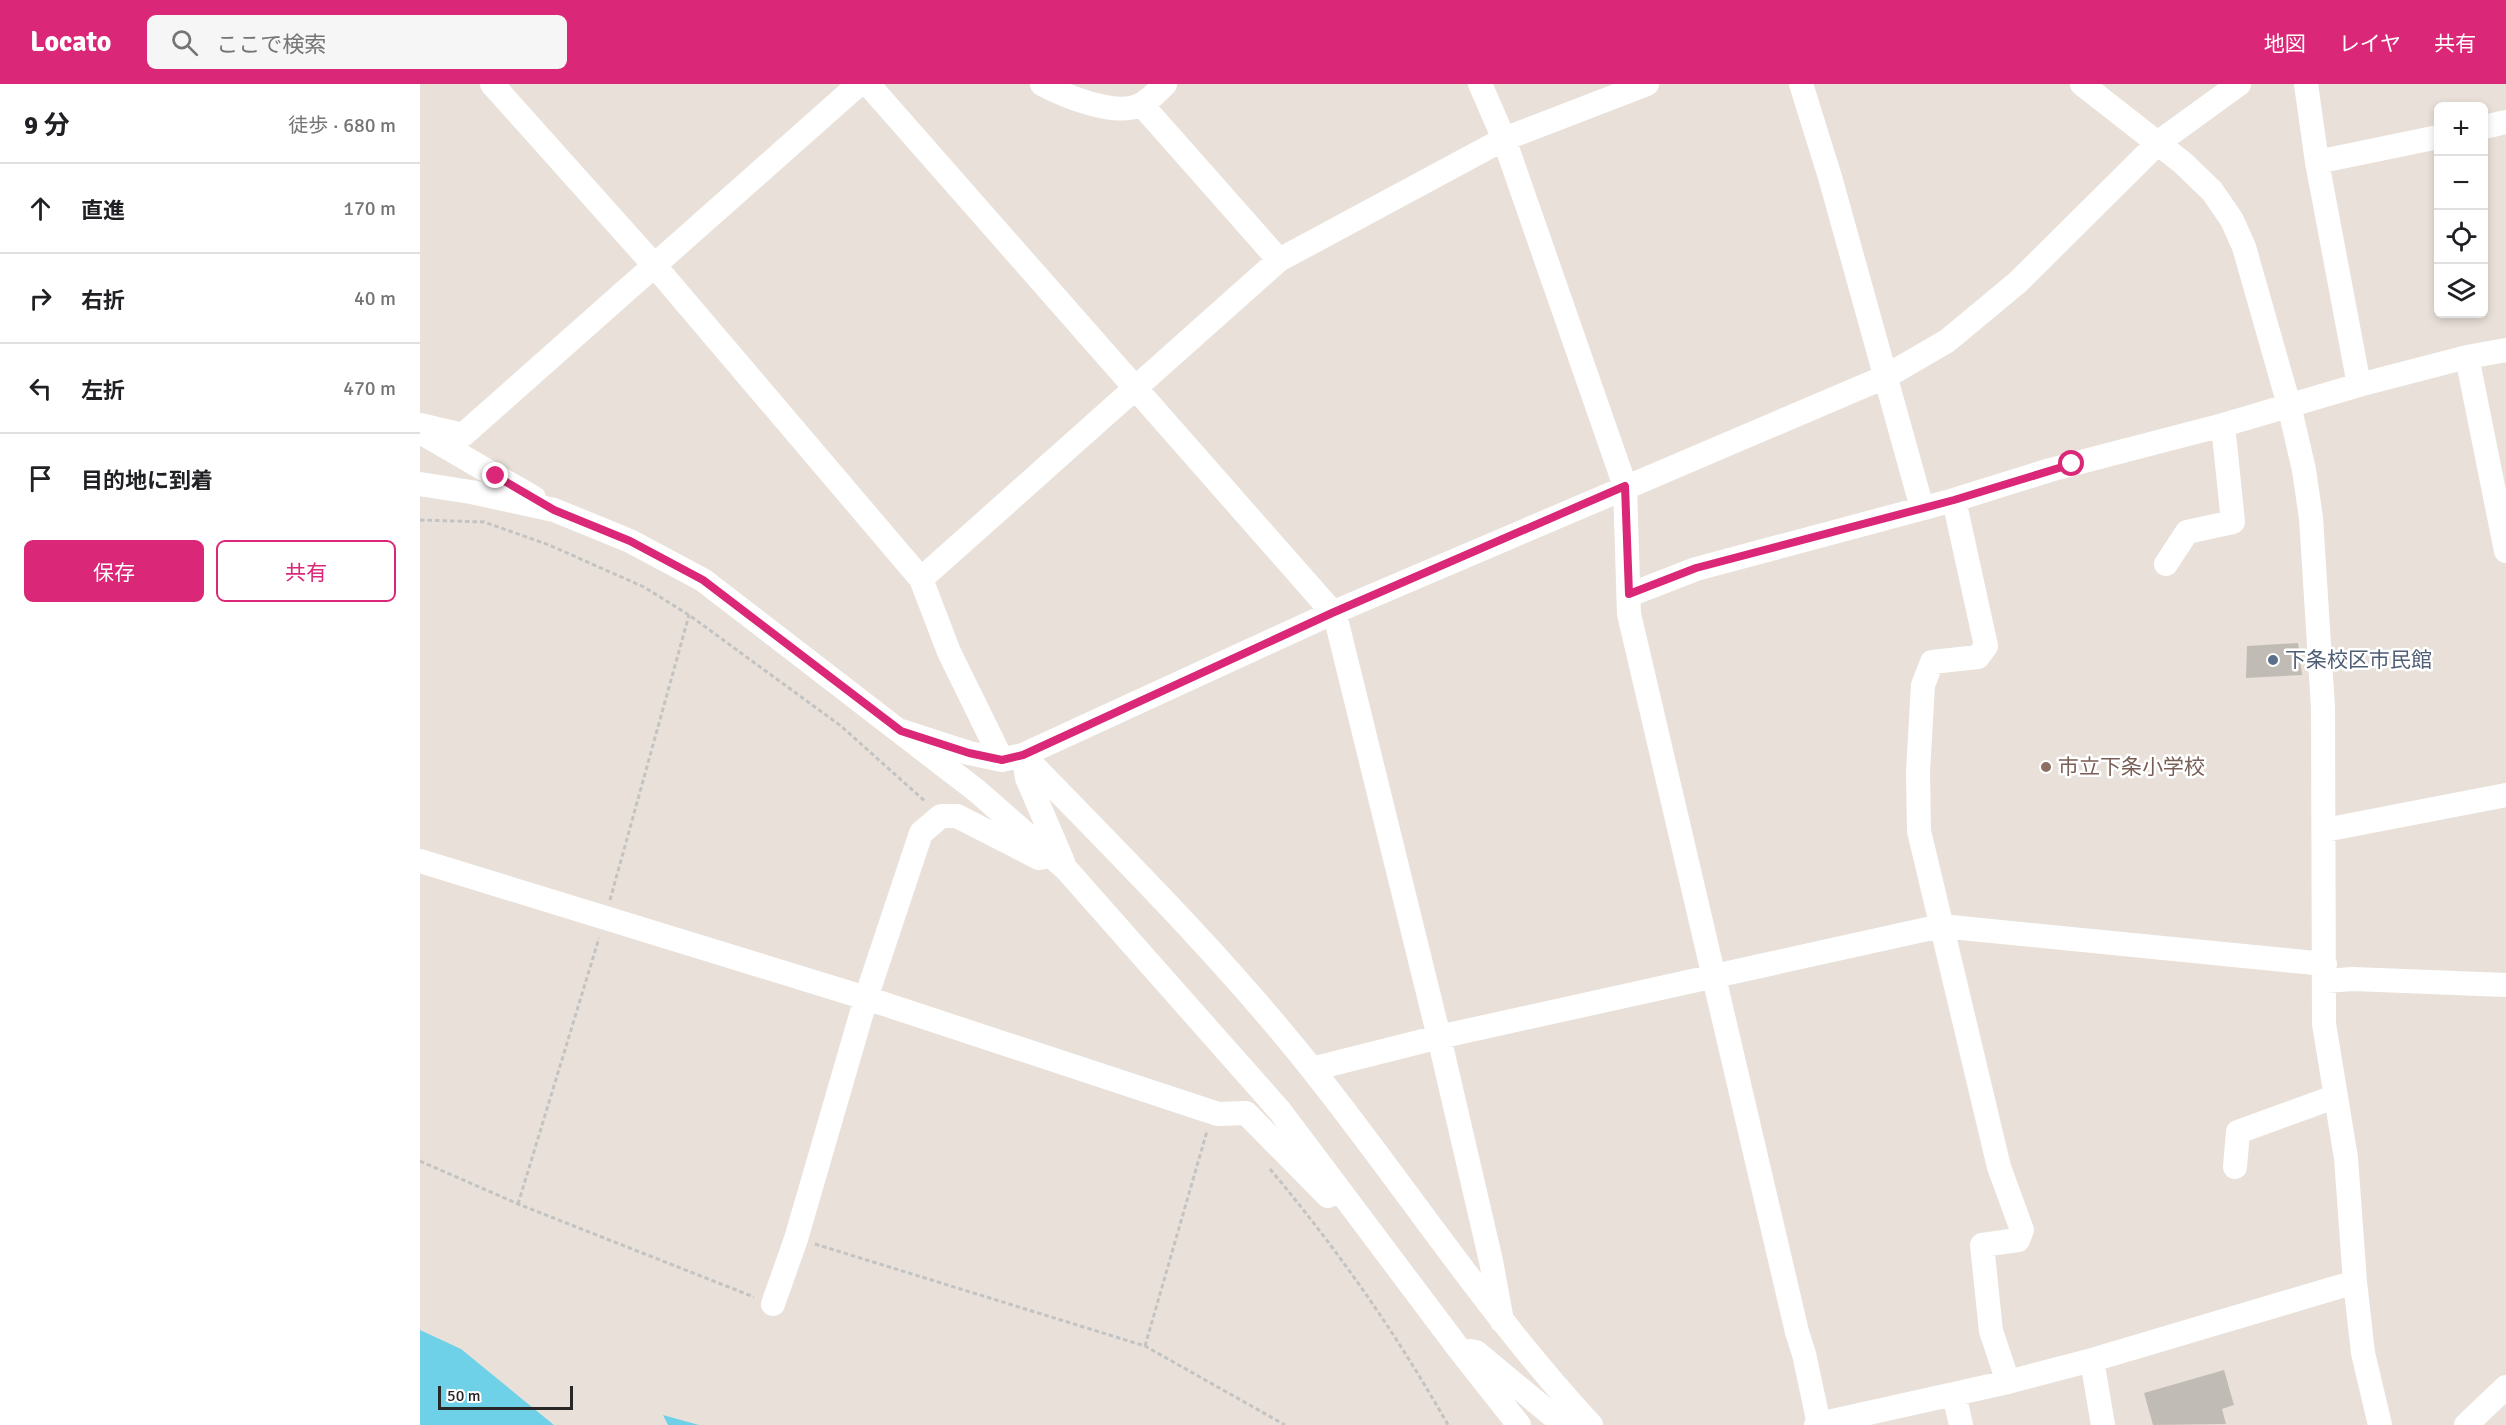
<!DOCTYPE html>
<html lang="ja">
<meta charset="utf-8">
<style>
:root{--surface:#fff;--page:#f6f6f6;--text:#202124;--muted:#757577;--line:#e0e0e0;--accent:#db2777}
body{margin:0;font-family:Signika,"Noto Sans JP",sans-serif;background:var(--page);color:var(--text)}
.controls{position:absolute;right:18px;top:18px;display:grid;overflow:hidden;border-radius:9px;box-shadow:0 3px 9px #0003}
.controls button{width:54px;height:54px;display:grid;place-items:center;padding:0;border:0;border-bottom:2px solid var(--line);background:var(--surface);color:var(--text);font:30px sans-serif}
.scale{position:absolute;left:18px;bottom:15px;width:135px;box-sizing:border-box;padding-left:6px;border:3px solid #272727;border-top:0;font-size:16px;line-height:21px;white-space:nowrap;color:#272727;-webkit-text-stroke:4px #fff;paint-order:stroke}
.stop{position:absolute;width:18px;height:18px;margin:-14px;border:4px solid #db2777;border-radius:50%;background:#fff}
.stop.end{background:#db2777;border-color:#fff;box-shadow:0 2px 6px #0008}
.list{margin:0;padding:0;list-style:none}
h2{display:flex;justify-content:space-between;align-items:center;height:78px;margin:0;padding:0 24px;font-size:26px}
h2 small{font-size:20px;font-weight:400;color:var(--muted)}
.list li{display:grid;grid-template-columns:39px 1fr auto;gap:18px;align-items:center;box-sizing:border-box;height:90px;padding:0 24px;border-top:2px solid var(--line)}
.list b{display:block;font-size:22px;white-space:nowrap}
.list em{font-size:20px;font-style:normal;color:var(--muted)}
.actions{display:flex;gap:12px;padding:18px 24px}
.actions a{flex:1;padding:14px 0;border:2px solid var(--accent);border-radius:9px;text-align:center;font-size:21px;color:var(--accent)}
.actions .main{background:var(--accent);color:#fff}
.icon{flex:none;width:33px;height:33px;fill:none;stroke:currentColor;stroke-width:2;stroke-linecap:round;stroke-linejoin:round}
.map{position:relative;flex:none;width:2086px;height:1341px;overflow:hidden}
header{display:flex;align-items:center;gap:36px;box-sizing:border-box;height:84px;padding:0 30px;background:var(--accent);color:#fff}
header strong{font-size:28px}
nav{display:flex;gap:33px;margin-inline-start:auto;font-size:21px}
.search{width:420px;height:54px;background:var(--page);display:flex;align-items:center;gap:15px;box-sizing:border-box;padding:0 21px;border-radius:9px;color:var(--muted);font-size:22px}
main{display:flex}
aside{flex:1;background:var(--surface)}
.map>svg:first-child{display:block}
.water{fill:#6fd1e8}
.building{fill:#c1bbb6}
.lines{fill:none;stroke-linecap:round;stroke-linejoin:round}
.path{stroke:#c3c3c3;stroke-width:3;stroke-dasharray:4.5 3;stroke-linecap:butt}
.minor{stroke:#fff;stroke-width:24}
.route{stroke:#db2777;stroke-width:8}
.service-dot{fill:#5c6f8a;stroke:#fff;stroke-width:2}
.education-dot{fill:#8d6e63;stroke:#fff;stroke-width:2}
.labels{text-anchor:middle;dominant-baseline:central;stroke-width:5;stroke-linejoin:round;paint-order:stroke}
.service-label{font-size:21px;fill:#4e5e75;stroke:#fff;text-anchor:start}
.education-label{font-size:21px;fill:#785e54;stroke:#fff;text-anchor:start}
</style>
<header>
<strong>Locato</strong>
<div class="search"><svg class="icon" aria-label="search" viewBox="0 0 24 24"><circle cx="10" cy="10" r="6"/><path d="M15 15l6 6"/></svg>ここで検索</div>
<nav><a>地図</a><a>レイヤ</a><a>共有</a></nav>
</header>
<main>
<aside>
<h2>9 分<small>徒歩 · 680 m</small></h2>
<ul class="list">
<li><svg class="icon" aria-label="ahead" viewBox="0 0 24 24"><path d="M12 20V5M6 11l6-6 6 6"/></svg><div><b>直進</b></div><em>170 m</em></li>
<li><svg class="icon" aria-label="right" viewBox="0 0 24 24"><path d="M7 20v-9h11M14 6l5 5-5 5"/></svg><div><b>右折</b></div><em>40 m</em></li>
<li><svg class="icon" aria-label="left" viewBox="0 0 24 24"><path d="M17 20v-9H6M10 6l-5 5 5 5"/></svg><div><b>左折</b></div><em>470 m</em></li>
<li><svg class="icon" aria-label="arrive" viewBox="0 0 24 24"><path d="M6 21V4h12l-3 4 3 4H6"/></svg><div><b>目的地に到着</b></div></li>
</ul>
<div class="actions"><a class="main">保存</a><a>共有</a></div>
</aside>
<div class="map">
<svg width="2086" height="1341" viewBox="0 0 2086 1341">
<rect width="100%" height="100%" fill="#e9e1d9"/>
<path class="water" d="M0,1246l41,19 93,76h-134z
M243,1331l36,10h-31z"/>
<path class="building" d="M1878,559l4,32 -56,3 1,-32z
M1804,1286l10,35 -12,4 4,15 -73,1 -9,-32z"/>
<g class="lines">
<path class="path" d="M0,436l64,2 65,23 95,42 45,28 152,111 85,76
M190,816l79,-285
M0,1077l98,43 236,93
M850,1085c68,81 126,164 178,256
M98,1120l81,-266
M395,1160l330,102 140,79
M725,1262l62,-215"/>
<path class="minor" d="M72,0l162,181 267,314 28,73 53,108
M448,0l459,522 10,17 102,414 52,224 11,60
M622,0c23,12 73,33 98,21 9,-4 18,-14 25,-21
M1060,0l24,55 121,347 4,128 168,718 7,22 15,70 -3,1
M1381,0l29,93 92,331
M1662,0l101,79 29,28 20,29 12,27 45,158 15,65 7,48 12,190 1,316 22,134 9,124 8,71 17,72
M1886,0l11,78 42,223
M722,21l137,155
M2064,43l22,-5
M1897,78l121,-25
M2047,273l39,194
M0,341l43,10 396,-351
M2,349l112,65
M0,400l51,8 83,18 76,31 73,39 274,211 89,78 214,242 179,238 60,76
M1534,416l32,146 -8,11 -46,5 -9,23 -5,87 1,59 80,336 23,63 -4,10 -36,5 9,86 17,51
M1746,480l21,-32 46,-10 -10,-97
M501,495l358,-319 225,-121 143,-55
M1209,511l67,-26 258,-69 96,-30 173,-45 136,-40 108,-28 39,-7
M481,647l68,22 33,7 21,-5 309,-142 553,-236 62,-36 71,-59 141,-140 80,-58
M603,671c99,102 200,202 289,314 94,118 176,245 279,356
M604,674l3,20 36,84
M1905,746l181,-35
M0,777l446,137 352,116 28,-1 82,83
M1905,897l28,-2 153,6
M892,985l127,-32 502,-111 384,38
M1815,1083l3,-35 88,-32 10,-1
M353,1220l23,-65 70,-241 55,-165 20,-17h16l82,42 5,-1
M1050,1267l6,1 88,73
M1672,1276l11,65
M1534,1310l7,31
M1399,1340l189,-42 84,-22 263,-78
M2046,1341l40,-38"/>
</g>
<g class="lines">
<path class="route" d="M76,392l58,34 76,31 73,39 198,151 68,22 33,7 21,-5 309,-142 293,-127 4,108 67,-26 258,-68 118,-36"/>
</g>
<circle class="service-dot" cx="1853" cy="576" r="6"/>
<circle class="education-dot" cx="1626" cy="683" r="6"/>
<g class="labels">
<g class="service-label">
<text x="1865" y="576">下条校区市民館</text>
</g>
<g class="education-label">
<text x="1638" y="683">市立下条小学校</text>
</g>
</g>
</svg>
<div class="controls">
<button>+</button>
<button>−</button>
<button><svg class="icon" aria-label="locate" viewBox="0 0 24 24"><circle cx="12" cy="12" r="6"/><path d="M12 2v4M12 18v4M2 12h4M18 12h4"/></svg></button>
<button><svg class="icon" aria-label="layers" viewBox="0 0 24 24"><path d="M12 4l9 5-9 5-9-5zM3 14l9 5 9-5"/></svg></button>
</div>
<div class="scale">50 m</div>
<div class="stop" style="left:1652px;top:380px"></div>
<div class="stop end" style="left:76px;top:392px"></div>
</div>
</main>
